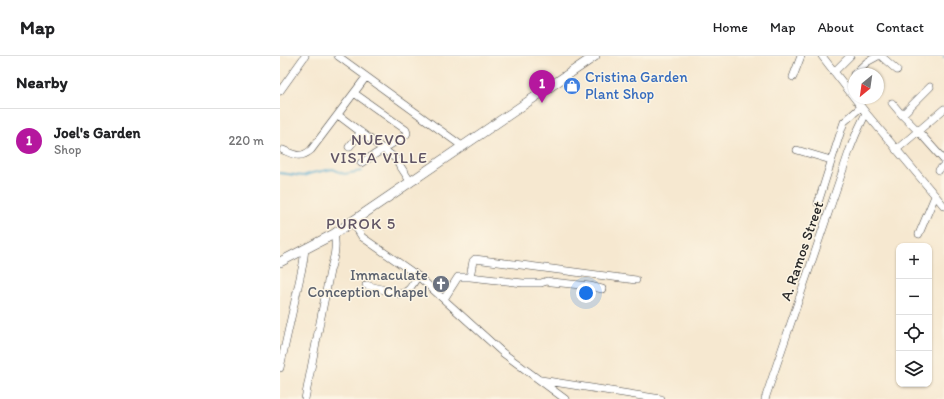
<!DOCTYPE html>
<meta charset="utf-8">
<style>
:root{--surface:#fff;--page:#f6f6f6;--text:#202124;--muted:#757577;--line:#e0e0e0;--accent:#b5179e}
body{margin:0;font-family:Itim,sans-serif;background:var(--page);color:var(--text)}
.controls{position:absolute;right:12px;bottom:12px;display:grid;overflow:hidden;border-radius:8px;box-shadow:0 1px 3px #0004}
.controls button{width:36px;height:36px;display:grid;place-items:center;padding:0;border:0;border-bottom:1px solid var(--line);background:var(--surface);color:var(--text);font:20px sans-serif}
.compass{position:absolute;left:568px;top:12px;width:36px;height:36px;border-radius:50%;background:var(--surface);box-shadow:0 1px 3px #0004;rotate:209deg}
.you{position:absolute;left:306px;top:237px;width:14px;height:14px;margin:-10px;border:3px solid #fff;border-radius:50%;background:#1a73e8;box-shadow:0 0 0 6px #1a73e833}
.badge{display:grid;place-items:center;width:26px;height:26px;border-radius:50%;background:var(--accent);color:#fff;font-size:13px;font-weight:700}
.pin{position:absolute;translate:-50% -33px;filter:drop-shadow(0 1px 2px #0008)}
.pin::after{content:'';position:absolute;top:21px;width:14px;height:12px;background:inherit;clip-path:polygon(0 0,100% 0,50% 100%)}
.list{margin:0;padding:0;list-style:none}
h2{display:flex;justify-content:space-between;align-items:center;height:52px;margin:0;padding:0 16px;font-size:17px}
h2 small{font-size:13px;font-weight:400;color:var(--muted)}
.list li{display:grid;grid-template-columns:26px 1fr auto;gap:12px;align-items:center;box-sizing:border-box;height:64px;padding:0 16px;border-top:1px solid var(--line)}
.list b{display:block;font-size:15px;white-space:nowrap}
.list p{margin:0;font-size:13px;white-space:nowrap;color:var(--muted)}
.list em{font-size:13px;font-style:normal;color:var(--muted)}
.icon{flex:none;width:22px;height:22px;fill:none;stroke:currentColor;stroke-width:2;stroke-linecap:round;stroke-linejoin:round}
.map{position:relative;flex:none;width:664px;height:343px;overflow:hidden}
header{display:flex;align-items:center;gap:24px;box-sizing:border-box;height:56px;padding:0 20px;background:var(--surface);border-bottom:1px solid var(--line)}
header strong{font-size:19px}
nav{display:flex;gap:22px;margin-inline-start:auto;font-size:14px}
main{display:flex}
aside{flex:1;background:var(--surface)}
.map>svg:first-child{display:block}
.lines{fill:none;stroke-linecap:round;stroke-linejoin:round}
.stream{stroke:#50a7cd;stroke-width:2}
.minor-casing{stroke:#494744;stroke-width:8}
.major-casing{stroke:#494744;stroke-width:10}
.minor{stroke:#fff;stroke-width:7}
.major{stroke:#fff;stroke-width:9}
.labels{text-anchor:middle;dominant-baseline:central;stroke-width:3;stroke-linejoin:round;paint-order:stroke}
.shop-label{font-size:15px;fill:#366cbe;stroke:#fcf5e5;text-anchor:start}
.street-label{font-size:15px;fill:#2b2b2b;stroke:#fcf5e5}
.worship-label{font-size:15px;fill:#5b616d;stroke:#fcf5e5;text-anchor:end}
.neighbourhood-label{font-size:16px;letter-spacing:1px;fill:#615565;stroke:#fcf5e5}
</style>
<header>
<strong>Map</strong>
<nav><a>Home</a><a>Map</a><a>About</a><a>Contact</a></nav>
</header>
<main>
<aside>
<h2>Nearby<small></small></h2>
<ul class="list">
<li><span class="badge">1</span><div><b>Joel's Garden</b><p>Shop</p></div><em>220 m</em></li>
</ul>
</aside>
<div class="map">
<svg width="664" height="343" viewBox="0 0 664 343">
<rect width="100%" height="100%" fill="#fcf5e5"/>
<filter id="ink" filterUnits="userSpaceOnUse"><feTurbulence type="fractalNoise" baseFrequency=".025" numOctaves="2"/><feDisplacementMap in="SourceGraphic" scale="8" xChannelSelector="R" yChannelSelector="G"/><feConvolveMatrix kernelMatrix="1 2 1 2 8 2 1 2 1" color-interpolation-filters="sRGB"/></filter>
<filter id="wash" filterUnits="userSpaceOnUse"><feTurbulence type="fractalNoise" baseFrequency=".012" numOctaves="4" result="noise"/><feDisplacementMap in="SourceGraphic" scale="16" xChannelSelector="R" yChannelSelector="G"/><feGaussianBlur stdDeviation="0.9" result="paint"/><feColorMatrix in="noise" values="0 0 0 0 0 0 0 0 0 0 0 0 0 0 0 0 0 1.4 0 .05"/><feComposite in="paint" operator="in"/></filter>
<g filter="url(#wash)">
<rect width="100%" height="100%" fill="#f6e8d0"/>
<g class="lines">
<path class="stream" d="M664,0v1
M0,117l23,3 9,-3 21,-4 11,5 18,-3"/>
</g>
</g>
<g filter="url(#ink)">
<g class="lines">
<defs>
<path id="minor" d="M58,0l124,90
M542,0l44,57 78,93
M601,0l16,14
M554,16l16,-16
M574,18l13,-12 11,-6
M513,21l8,-21
M0,35l25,-35
M74,37l52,37 1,3 -1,2 -45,28
M612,47l10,12 16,16 26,29
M58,59l57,43 15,23
M622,59l28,-28
M69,91l12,-15
M3,94c12,5 17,9 28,0l55,-73
M517,94l34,10
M616,94l48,-41
M659,114l5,-5
M538,147l21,-66 5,-15 17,-15
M72,165l10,16 56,39 85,77 62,46
M639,178l16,-38
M190,221l53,6h18l6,-2 5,1 38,4 12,3
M86,229l34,9c9,-1 13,-11 18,-18
M164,243l14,-22h12l3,-16 2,-2 161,21
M0,312l23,-104 2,-15
M261,324l120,19
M25,343l25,-128c4,-13 7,-24 4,-37
M485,343l85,-250 6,-15 10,-21"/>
<path id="major" d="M0,206l54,-28 261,-178"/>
</defs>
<use href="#minor" class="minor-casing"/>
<use href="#major" class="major-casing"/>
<use href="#minor" class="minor"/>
<use href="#major" class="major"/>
</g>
</g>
<defs>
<symbol id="shop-disc" viewBox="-11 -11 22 22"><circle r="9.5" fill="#3f7fe0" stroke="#fcf5e5"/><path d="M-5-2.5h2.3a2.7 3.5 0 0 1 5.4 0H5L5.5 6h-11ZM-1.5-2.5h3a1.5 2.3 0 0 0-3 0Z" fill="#fff"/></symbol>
<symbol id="church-disc" viewBox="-11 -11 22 22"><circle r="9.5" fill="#6b7280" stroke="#fcf5e5"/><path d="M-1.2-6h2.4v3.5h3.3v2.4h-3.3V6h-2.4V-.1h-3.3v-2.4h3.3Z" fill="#fff"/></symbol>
</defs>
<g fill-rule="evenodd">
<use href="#shop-disc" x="282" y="20" width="20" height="20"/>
<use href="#church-disc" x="151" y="218" width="20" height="20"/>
</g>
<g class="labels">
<g class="shop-label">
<text x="305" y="21">Cristina Garden<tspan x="305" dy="17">Plant Shop</tspan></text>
</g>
<g class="street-label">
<text transform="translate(522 195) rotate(-71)">A. Ramos Street</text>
</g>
<g class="worship-label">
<text x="148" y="219">Immaculate<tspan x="148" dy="17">Conception Chapel</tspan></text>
</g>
<g class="neighbourhood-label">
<text x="99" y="83">NUEVO<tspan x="99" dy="18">VISTA VILLE</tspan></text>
<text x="81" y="167">PUROK 5</text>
</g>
</g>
</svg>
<div class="controls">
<button>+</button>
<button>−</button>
<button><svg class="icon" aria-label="locate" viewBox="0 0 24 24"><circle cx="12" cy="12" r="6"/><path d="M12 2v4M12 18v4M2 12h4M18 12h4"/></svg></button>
<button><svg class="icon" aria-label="layers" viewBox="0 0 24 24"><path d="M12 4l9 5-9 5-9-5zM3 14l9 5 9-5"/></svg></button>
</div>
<svg class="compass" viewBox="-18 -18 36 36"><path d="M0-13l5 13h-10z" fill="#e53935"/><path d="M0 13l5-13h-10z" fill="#757577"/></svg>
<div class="you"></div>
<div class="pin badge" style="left:262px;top:47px">1</div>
</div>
</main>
